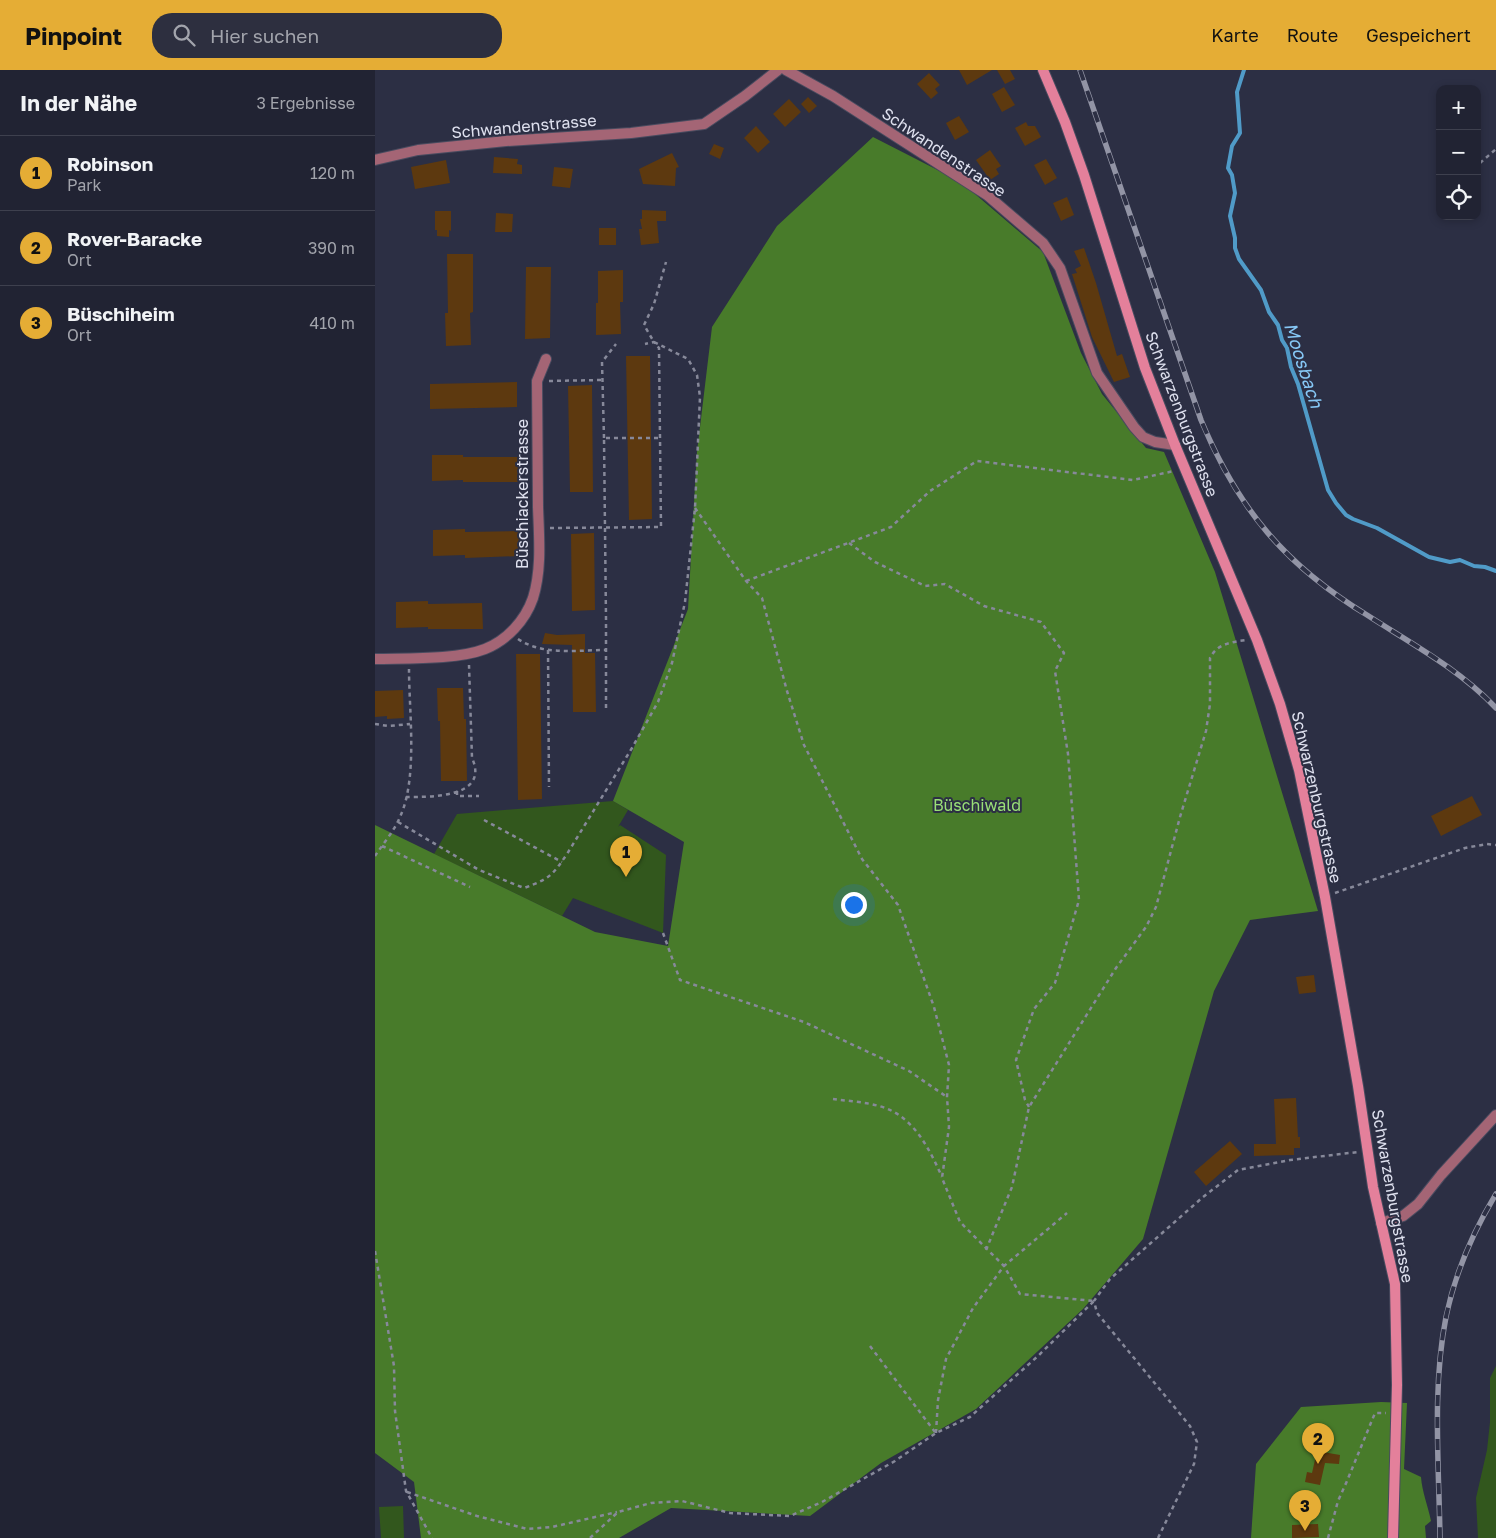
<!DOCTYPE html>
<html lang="de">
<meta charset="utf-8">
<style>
:root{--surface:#212333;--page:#2d2f3f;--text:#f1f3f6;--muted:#a2a4ac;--line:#3e404e;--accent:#e5ad35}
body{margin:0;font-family:"Golos Text",sans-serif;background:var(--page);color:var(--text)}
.controls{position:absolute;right:15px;top:15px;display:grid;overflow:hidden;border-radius:10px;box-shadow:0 2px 8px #0003}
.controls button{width:45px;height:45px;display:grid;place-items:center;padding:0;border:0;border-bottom:1px solid var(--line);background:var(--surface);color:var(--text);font:25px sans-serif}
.you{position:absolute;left:478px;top:834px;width:18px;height:18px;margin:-12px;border:4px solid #fff;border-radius:50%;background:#1a73e8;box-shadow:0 0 0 8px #1a73e833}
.badge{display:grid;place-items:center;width:32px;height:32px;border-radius:50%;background:var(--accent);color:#111;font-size:16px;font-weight:700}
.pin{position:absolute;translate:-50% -41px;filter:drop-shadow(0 1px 2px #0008)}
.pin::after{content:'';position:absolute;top:26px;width:18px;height:15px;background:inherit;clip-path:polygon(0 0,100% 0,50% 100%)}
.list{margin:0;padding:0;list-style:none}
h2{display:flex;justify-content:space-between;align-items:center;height:65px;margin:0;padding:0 20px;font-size:21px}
h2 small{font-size:16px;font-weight:400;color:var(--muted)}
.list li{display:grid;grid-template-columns:32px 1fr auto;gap:15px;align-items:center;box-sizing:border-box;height:75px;padding:0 20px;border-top:1px solid var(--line)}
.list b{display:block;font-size:19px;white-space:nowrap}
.list p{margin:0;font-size:16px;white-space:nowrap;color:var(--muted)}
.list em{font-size:16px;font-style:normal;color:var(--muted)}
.icon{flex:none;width:28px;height:28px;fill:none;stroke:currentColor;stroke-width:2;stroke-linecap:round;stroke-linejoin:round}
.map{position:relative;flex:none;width:1121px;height:1468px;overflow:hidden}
header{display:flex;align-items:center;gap:30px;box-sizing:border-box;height:70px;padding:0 25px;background:var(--accent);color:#111}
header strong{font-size:24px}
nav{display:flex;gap:28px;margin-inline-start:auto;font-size:18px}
.search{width:350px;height:45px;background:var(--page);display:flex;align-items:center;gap:12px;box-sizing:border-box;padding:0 18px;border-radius:20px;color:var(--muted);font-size:19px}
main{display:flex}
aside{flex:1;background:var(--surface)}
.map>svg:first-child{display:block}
.green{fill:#32571d}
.forest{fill:#487b2a}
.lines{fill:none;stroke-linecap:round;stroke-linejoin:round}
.stream{stroke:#509bc8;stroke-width:4}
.building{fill:#5d390f}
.street-casing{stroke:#494b5f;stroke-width:12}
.secondary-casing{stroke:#494b5f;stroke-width:12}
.path{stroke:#87899a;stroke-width:2.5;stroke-dasharray:4 4;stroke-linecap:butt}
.street{stroke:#a46575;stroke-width:10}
.secondary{stroke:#e4809b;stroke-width:10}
.rail-casing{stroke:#9294a5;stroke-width:5.5}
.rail{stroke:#2c2f44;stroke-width:4;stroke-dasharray:11;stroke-linecap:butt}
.labels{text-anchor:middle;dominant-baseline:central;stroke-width:4;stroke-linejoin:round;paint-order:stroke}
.street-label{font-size:16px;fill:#dfe1ef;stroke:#2c2f44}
.park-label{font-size:16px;fill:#99df76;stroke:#2c2f44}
.water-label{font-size:18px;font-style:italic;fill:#86c7f5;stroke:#2c2f44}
</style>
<header>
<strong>Pinpoint</strong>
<div class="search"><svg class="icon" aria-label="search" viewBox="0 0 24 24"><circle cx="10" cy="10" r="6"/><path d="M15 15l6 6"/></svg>Hier suchen</div>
<nav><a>Karte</a><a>Route</a><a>Gespeichert</a></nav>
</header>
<main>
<aside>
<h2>In der Nähe<small>3 Ergebnisse</small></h2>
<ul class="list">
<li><span class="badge">1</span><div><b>Robinson</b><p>Park</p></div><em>120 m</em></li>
<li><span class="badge">2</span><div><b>Rover-Baracke</b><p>Ort</p></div><em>390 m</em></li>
<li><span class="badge">3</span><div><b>Büschiheim</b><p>Ort</p></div><em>410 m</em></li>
</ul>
</aside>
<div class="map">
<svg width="1121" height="1468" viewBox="0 0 1121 1468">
<rect width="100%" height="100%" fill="#2c2f44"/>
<path class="green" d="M238,731l15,9 -10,17 2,-2 46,30 -3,78 -90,-35 -11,18 -128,-62 23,-40z
M1121,1296v172h-18l-2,-40 11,-48 3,-28v-44z
M28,1436l1,32h-23l-2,-31z"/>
<path class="forest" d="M498,67l88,45 82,70 38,101 21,41 44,54 18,4 51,120 103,339 -68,9 -36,71 -71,248 -60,70 -107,100 -95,54 -71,53 -139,-8 -52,30h-198l-7,-56 -39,-29v-628l220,107 73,14 16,-104 -71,-41 75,-192 9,-157 15,-125 65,-101z
M1006,1332l26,1 -3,66 17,8c1,15 7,29 10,44l-6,5 1,12h-175l5,-74 45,-57z"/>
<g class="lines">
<path class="stream" d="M869,0l-7,22 3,41 -8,13 -4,22 4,7 3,18 -5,23 5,22v10l4,11 22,31 8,22 9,13 4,15 5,8 4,19 7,17 30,106 8,13 10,12 7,4 24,9 52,29 21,5 10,-2 14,6 11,1 11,4"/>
</g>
<path class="building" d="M584,0h33l-25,15z
M622,0h13l5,9 -10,5z
M554,3l11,12 -5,4 3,4 -7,6 -14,-15z
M629,17l11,18 -13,7 -10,-18z
M433,27l9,9 -8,7 -8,-9z
M414,29l12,13 -16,15 -12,-13z
M584,46l10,16 -14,8 -9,-17z
M651,52l2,4h7l6,11 -16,9 -10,-18z
M381,56l14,16 -12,11 -14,-15z
M339,74l10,4 -4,11 -11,-5z
M615,80l11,16 -5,3 3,5 -9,6 -14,-20z
M297,83l7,14 -3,1 -1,18 -32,-2 -4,-15z
M119,87l24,2 -1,5 5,1v9l-29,-1z
M671,89l11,19 -12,7 -11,-20z
M71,90l4,23 -35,6 -4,-22z
M179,97l19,2 -3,19 -18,-2z
M692,127l7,18 -13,6 -8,-18z
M267,140l24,1v10h-9l2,22 -18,2 -2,-16h3l-2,-10h2z
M60,141h16v20l-2,-1v7l-12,-1v-6h-2z
M121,143l17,1 -1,18h-17z
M224,158h17v17h-17z
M709,178l12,35 21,73 5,-2 8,23 -16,5 -22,-45 -20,-63 5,-1 -2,-4 6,-3 -7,-15z
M72,184h26v58l-3,1 1,32 -25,1 -1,-33h3z
M151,197h25l-1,71 -25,1z
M248,200v32h-3l1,32 -25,1v-32h2v-32z
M251,286h24l2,163 -23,1z
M142,312v25l-87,2v-25z
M217,315l1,107h-23l-2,-106z
M57,385h31v2h56v25h-56v-2l-31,1z
M90,459v3l55,-1v25l-55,2v-3l-32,1v-26z
M219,463l1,77 -23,1 -1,-77z
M53,531v3l54,-1 1,26h-55v-2l-32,1v-26z
M170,563l12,2 28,-1v19h10l1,59h-23l-1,-67 -30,-1z
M141,584h24l2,145 -24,1z
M62,618h26l1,31h2l1,62h-26l-1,-60h-2z
M28,620l1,28 -17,1v-3l-12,1v-26z
M1097,726l10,19 -41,21 -10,-20z
M939,905l2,17 -17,2 -3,-17z
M921,1028l2,39h2v11h-6v7l-40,1v-12h22l-2,-45z
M855,1071l12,13 -36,32 -12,-14z
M942,1381l23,4 -1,9 -14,-1 -5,22 -15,-3 2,-10 5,1z
M943,1454l1,13 -27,1v-13z"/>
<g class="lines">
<defs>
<path id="street" d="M411,0l47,26 154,99 56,48 17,25 37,105 37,54 9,10 12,5 20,3
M0,90l43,-10 88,-9 125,-8 73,-9 41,-28 33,-26
M0,589c31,-1 82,1 110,-10 22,-9 40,-28 48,-51 9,-29 6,-61 5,-91 0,-42 -1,-84 -1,-126l9,-22
M1006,1153l22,-7 15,-12 23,-29 55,-60"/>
<path id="secondary" d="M668,0l22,52 19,53 61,193 30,77 82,195 23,64 19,66 26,127 33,189 15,101 22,97 2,101 -4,153"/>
</defs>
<use href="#street" class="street-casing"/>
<use href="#secondary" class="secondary-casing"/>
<path class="path" d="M1105,93l16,-14
M174,311l53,-1
M229,368l-2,-76 14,-18
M320,438l51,73 16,17 25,93 17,54 58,114 36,46 36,102 15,58 -2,32 2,30 -7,51 18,44 44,44 16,28 74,7
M175,458l111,-1 -2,-179 -5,-6 -9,2
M474,473l26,19 50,24 20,-2 39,22 57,16 23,31 -9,18 13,83 11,146 -24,83 -21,26 -18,51 9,40 4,7
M371,511l145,-54 39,-36 47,-30 156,19 41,-9
M143,569c25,17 59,11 88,11
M173,580l1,137
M231,638v-89l-2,-181h57
M0,654l13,2 22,-2
M82,721v5h22
M31,727c24,0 84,1 66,-39l-3,-93
M109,750l78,42
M23,752l81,48 45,18c25,-9 28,-12 43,-34l65,-106 26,-46 14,-39 13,-61 10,-94 5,-111 -3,-22 -9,-16 -34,-17 -10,-17 10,-21 12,-42
M7,776l88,41
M0,786c8,-12 19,-25 25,-39 18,-39 9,-105 9,-148
M960,823l130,-45 22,-4 9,1
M288,863l17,47 124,42 105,49 38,26
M458,1029c15,2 32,3 46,7 34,9 50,42 63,71
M611,1180l26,-63 17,-80 87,-139 30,-41 10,-20 24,-90 26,-86 4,-27v-46c7,-14 21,-16 36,-18
M0,1181l19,115 1,45 11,80 26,47
M495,1276l65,86
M561,1363l2,-33 8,-41 27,-51 31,-42 63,-53
M32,1422l70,24 50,13 25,-2 65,-15
M215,1468l28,-26 33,-9 31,-2 48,12 60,3 32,-14 73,-41 41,-28 34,-16 68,-61 56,-55
M783,1468l36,-74 3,-22 -7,-16 -93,-113 -3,-12 16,-22 93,-82 35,-27 52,-10 68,-8
M953,1468l10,-37 9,-20 28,-68h11"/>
<use href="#street" class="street"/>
<use href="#secondary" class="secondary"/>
<defs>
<path id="rail" d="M705,0l121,350c37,89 84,145 166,195 45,29 92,54 129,93
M1065,1468c-1,-72 -8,-151 6,-221 9,-44 27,-85 50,-123"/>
</defs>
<use href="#rail" class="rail-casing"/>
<use href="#rail" class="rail"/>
</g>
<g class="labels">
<g class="street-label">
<text transform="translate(149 56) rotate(-5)">Schwandenstrasse</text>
<text transform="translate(569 82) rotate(34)">Schwandenstrasse</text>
<text transform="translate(807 344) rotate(69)">Schwarzenburgstrasse</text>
<text transform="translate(147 424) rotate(-90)">Büschiackerstrasse</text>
<text transform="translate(942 727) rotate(77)">Schwarzenburgstrasse</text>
<text transform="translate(1018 1126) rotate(80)">Schwarzenburgstrasse</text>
</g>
<g class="park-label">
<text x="602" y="735">Büschiwald</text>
</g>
<g class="water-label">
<text transform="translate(929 295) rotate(72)">Moosbach</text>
</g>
</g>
</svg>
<div class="controls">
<button>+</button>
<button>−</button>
<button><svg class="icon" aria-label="locate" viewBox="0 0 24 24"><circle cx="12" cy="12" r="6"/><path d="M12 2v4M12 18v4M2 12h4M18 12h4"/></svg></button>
</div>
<div class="you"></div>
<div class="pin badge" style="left:251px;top:807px">1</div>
<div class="pin badge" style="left:943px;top:1394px">2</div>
<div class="pin badge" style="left:930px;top:1461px">3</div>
</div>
</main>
